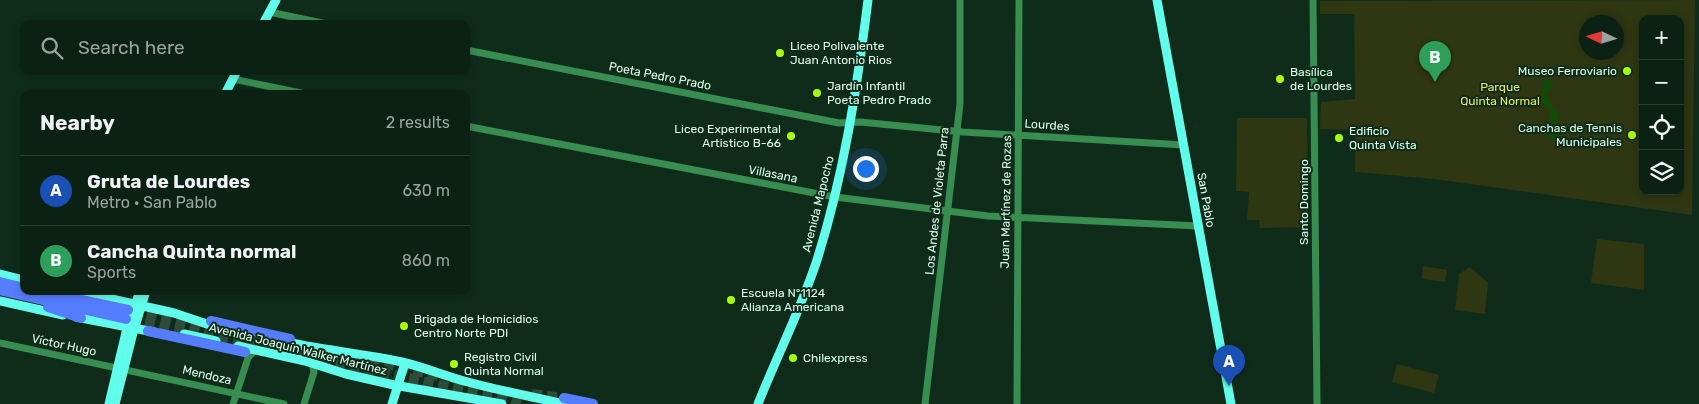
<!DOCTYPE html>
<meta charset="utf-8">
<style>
:root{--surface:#0b2114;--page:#14291d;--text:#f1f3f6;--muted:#9aa3a0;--line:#2b3e34;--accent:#0b8043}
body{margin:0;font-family:Rubik,sans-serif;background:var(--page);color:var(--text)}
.controls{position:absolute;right:15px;top:15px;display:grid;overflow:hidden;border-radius:10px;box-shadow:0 2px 8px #0003}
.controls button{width:45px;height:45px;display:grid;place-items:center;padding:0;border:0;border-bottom:1px solid var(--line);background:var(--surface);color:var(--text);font:25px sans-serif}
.compass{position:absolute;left:1579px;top:15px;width:45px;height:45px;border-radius:50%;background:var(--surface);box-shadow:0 2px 8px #0003;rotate:274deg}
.you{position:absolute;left:865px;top:168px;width:18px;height:18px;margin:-12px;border:4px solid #fff;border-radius:50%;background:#1a73e8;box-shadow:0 0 0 8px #1a73e833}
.badge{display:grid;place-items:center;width:32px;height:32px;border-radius:50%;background:var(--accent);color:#fff;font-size:16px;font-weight:700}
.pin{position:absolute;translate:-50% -41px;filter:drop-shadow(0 1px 2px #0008)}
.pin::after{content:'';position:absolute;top:26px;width:18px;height:15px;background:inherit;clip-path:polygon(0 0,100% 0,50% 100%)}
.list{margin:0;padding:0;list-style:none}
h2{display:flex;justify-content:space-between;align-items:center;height:65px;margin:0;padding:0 20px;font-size:21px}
h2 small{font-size:16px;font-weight:400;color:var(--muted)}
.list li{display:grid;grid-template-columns:32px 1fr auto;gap:15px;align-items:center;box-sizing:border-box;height:70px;padding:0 20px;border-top:1px solid var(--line)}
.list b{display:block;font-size:19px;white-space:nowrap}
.list p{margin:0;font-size:16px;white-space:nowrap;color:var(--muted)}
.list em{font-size:16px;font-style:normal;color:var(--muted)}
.icon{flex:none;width:28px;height:28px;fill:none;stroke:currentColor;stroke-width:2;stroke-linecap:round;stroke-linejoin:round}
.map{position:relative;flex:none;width:1699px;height:404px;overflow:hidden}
.search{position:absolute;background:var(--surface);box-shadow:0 2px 8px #0003;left:20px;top:20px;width:450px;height:55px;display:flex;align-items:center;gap:12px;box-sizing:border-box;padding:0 18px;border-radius:10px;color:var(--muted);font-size:19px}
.panel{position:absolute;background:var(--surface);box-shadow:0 2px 8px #0003;left:20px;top:90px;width:450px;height:205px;border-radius:10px}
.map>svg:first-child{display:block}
.green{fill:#2e3612;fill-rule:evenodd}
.water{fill:#104c08}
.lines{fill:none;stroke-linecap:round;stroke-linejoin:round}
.highway-tunnel{stroke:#2d4c3a;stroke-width:10;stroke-dasharray:10 5;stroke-linecap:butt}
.minor{stroke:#388d50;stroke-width:7}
.major{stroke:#61ffeb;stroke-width:9}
.highway{stroke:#557dff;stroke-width:10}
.poi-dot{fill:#a9ff06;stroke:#0f2c1b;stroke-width:2}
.labels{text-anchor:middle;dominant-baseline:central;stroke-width:4;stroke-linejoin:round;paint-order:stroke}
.poi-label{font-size:12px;fill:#daffe7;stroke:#0f2c1b;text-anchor:start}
.street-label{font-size:12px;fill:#daffe7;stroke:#0f2c1b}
.park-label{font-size:12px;fill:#e7e75e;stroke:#0f2c1b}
</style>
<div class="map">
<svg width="1699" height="404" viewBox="0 0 1699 404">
<rect width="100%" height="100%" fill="#0f2c1b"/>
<path class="green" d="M1695,0l-3,215 -258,-36 -79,-7v-42l-35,-1 1,-27 34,-3 -1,-85h-34v-13zM1643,19h37v172h-37zM1586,22h30v30h-30z
M1237,118h68l2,2 1,104 -1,3 -47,1 -1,-8h-12l2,-28 -13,-1z
M1597,239l47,5v46l-53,-7z
M1423,266l24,4 -2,12 -23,-3z
M1470,267l18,16 -3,31 -30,-4 4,-36z
M1397,364l42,11 -5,18 -42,-11z"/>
<path class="water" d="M1545,77l8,5 -1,5 -7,6 14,22 -1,6 -7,5 8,10 -5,4 -7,-5 4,-26 -8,-3 -3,-5z"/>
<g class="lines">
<path class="highway-tunnel" d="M132,311l150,31
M130,320l135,26 260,58
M355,357l83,19
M532,394l32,4"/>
<path class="minor" d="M1313,0l4,404
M269,12l58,12
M466,50l373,73 21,-1 103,10 221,13
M233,79l73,15
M466,126l369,71 153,19 210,10
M0,343l284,61
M233,404l15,-46 7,-8
M304,404l10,-32 -2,-9
M925,404l35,-300v-104
M1017,404l2,-404"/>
<path class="major" d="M1157,0l74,404
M263,24l13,-24
M225,94l12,-23
M0,274l24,6
M76,291l98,22 45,15
M0,301l63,14
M76,317l78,15
M184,334l32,7
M281,341c40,9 80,12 121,21 21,5 41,13 62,19 33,9 68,16 101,23
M238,346l67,15 41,13 48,11 108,19
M109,404l18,-76 13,-37
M115,404l18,-71 13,-42
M392,404l13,-41
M758,404c19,-48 43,-95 59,-144 27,-85 40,-172 51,-260"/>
<path class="highway" d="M0,282l24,6
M0,290l126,29
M39,291l89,19
M48,307l33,11
M211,321l79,18
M148,331l97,21
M564,398l29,6"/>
</g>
<g class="poi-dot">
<circle cx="780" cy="53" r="5"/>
<circle cx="1627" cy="71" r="5"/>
<circle cx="1280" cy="79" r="5"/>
<circle cx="817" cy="93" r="5"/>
<circle cx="1632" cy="135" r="5"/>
<circle cx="791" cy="136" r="5"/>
<circle cx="1339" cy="138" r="5"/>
<circle cx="731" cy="300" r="5"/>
<circle cx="404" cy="326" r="5"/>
<circle cx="793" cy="358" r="5"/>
<circle cx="454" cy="364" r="5"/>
</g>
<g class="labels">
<g class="poi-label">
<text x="790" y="46">Liceo Polivalente<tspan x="790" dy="14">Juan Antonio Rios</tspan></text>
<text x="1617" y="71" text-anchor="end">Museo Ferroviario</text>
<text x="1290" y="72">Basílica<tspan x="1290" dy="14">de Lourdes</tspan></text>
<text x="827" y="86">Jardín Infantil<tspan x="827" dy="14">Poeta Pedro Prado</tspan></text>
<text x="1622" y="128" text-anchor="end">Canchas de Tennis<tspan x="1622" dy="14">Municipales</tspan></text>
<text x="781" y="129" text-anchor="end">Liceo Experimental<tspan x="781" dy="14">Artistico B-66</tspan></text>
<text x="1349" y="131">Edificio<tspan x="1349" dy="14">Quinta Vista</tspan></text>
<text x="741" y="293">Escuela N°1124<tspan x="741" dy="14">Alianza Americana</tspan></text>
<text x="414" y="319">Brigada de Homicidios<tspan x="414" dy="14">Centro Norte PDI</tspan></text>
<text x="464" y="357">Registro Civil<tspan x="464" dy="14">Quinta Normal</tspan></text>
<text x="803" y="358">Chilexpress</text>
</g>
<g class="street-label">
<text transform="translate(660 76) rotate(11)">Poeta Pedro Prado</text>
<text transform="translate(1047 125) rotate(4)">Lourdes</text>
<text transform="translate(773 174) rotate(11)">Villasana</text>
<text transform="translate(1206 200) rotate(80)">San Pablo</text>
<text transform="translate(937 201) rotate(-84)">Los Andes de Violeta Parra</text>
<text transform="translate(1006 202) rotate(-89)">Juan Martínez de Rozas</text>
<text transform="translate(1304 202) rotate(-90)">Santo Domingo</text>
<text transform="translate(818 204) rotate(-76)">Avenida Mapocho</text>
<text transform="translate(64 345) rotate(12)">Víctor Hugo</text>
<text transform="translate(298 349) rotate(14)">Avenida Joaquín Walker Martínez</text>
<text transform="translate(207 375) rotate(13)">Mendoza</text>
</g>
<g class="park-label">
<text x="1500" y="87">Parque<tspan x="1500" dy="14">Quinta Normal</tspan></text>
</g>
</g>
</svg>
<div class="controls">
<button>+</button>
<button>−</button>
<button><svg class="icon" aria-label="locate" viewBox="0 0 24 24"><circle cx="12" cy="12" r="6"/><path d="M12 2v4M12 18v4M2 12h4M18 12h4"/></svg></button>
<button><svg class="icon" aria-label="layers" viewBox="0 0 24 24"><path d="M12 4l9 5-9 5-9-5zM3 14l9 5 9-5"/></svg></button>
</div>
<svg class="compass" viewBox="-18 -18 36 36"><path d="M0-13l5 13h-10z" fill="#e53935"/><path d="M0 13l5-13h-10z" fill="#9aa3a0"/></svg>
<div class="you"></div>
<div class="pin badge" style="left:1229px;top:386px;background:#1a4fb4">A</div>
<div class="pin badge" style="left:1435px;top:82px;background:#2e9e5b">B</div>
<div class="search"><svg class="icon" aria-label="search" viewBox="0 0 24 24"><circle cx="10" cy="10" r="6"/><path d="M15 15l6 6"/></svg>Search here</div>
<section class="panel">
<h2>Nearby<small>2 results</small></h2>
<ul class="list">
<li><span class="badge" style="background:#1a4fb4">A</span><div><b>Gruta de Lourdes</b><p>Metro · San Pablo</p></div><em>630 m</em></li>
<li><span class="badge" style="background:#2e9e5b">B</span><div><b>Cancha Quinta normal</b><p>Sports</p></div><em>860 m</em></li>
</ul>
</section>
</div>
